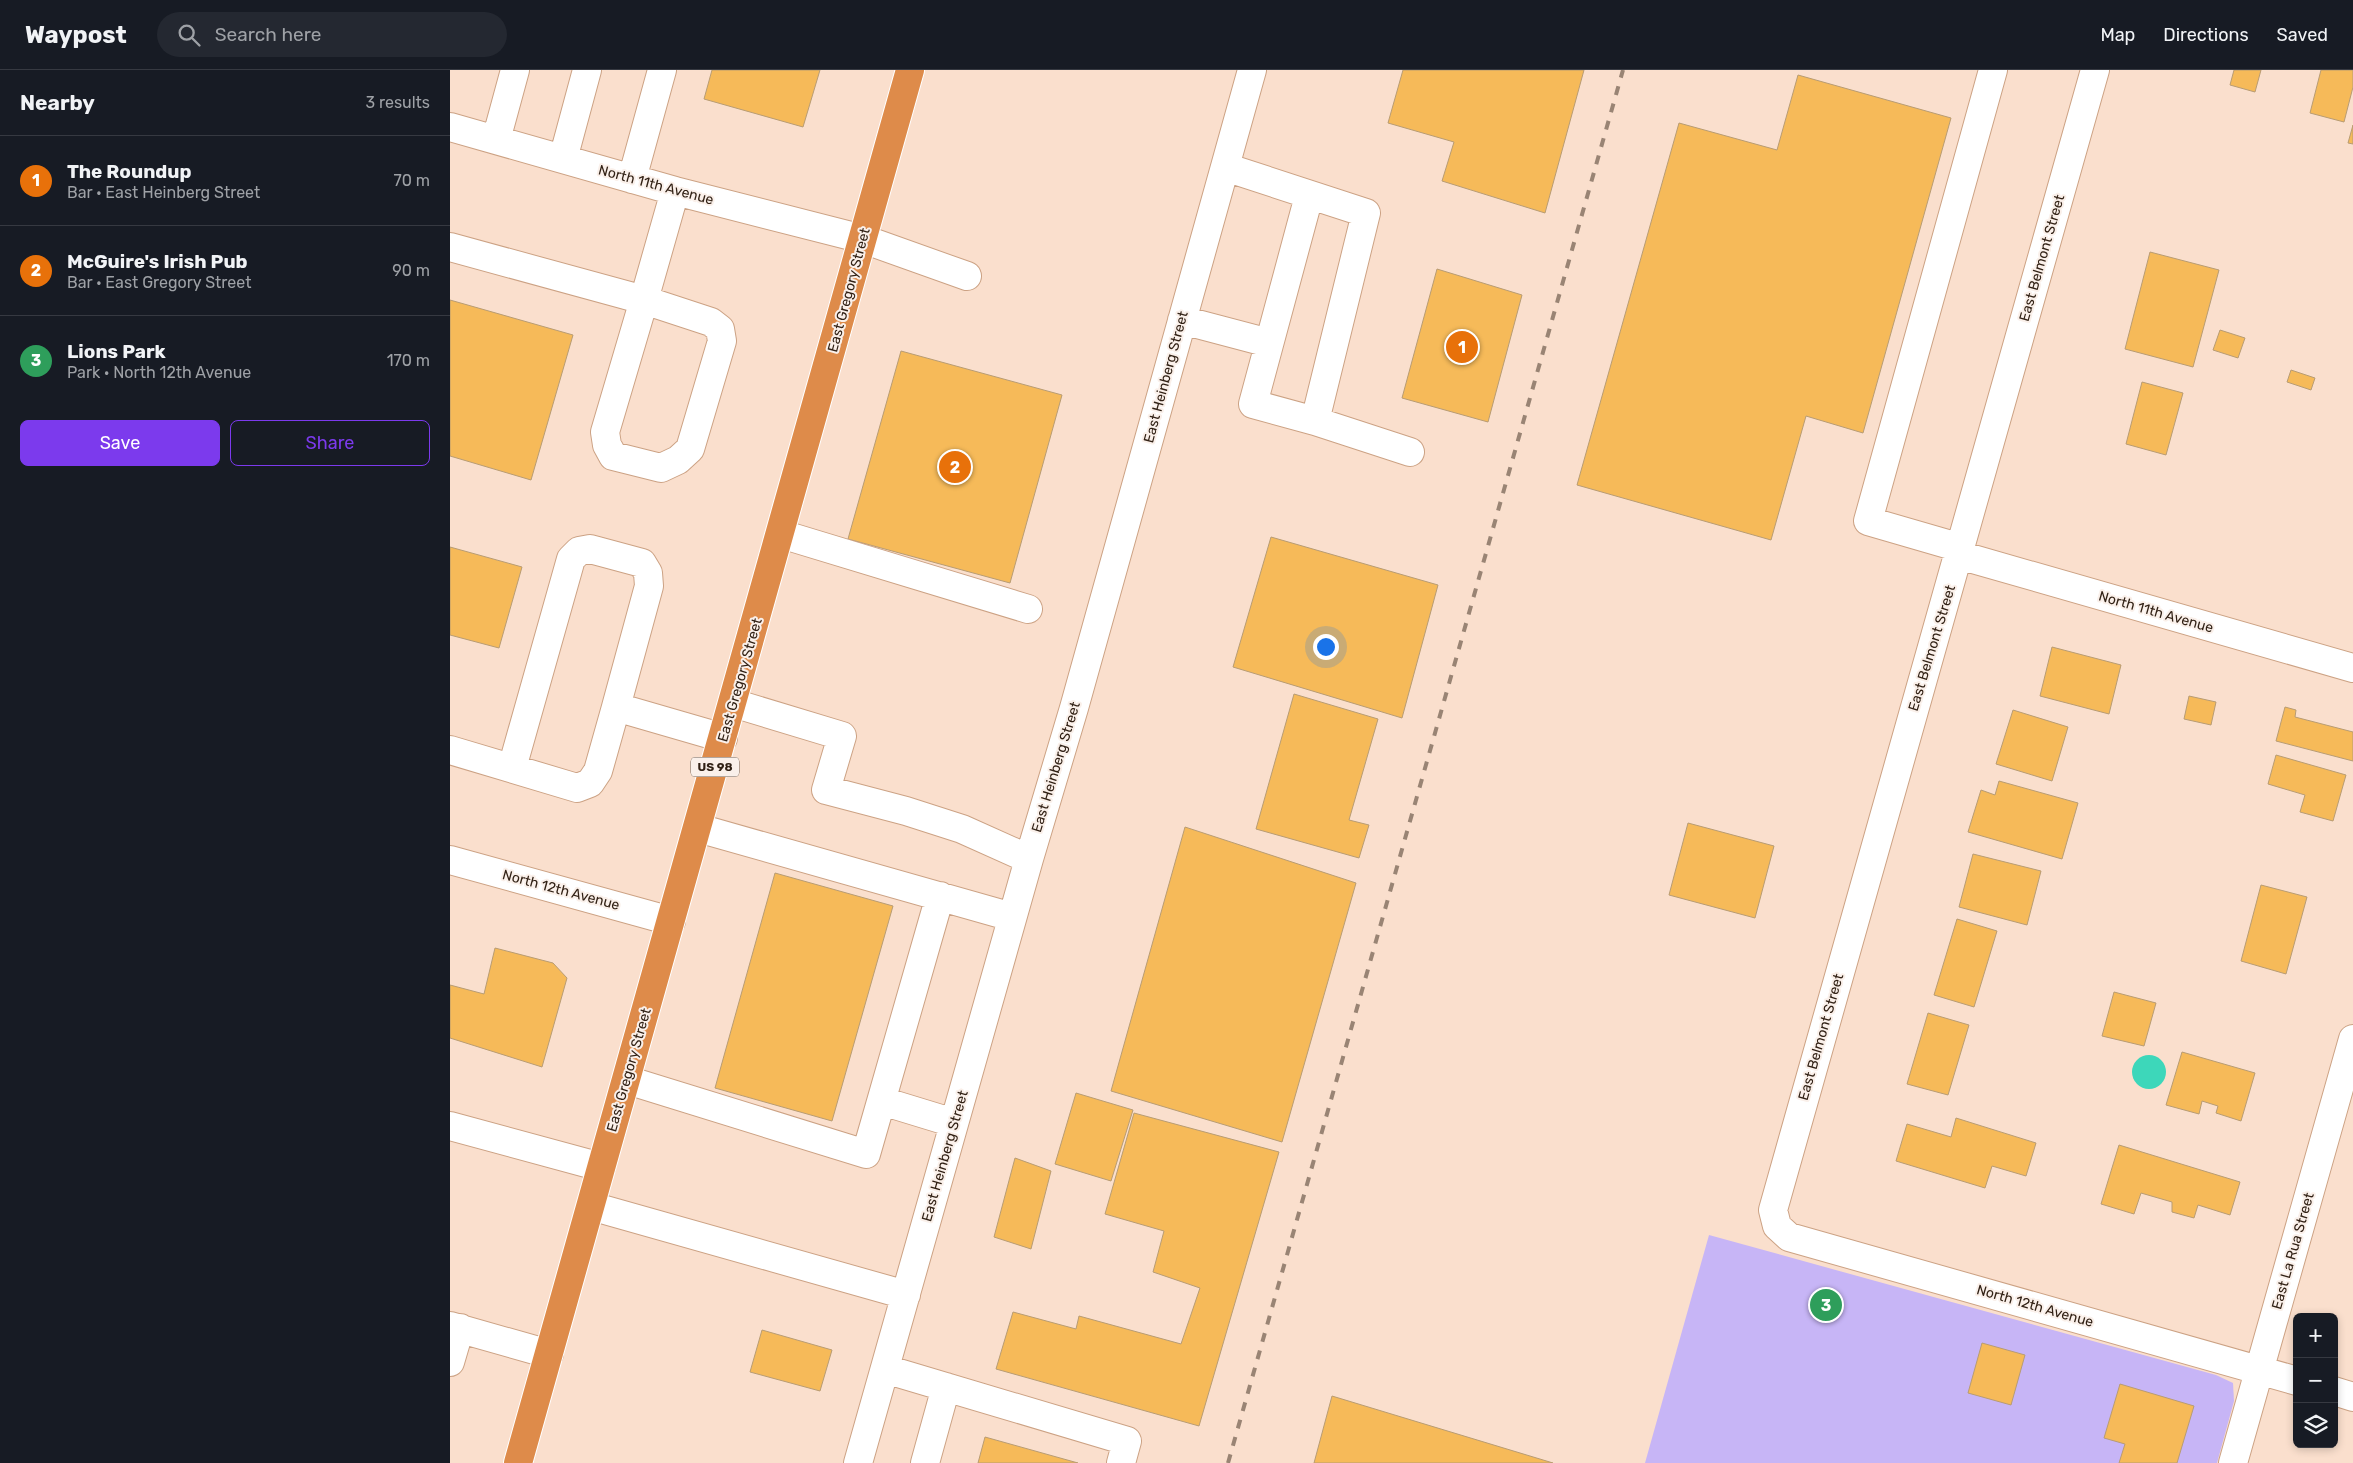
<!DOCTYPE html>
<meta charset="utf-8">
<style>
:root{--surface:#171b24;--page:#242831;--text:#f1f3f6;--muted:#9ea1a6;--line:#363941;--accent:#7c3aed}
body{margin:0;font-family:Rubik,sans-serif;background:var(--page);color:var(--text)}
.controls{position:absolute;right:15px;bottom:15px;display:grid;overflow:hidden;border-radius:8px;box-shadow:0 2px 8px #0003}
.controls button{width:45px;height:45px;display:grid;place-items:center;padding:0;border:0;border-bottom:1px solid var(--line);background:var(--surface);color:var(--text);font:25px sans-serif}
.you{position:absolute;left:875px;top:576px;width:18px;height:18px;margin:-12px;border:4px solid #fff;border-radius:50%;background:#1a73e8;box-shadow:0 0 0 8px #1a73e833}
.badge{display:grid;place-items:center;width:32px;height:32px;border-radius:50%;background:var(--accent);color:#fff;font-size:16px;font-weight:700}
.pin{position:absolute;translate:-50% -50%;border:2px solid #fff;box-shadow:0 1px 5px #0006}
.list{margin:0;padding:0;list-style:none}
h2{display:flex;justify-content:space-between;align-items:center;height:65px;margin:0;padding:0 20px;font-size:21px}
h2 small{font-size:16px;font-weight:400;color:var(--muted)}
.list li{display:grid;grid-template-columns:32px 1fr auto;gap:15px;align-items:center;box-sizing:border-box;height:90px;padding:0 20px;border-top:1px solid var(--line)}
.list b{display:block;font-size:19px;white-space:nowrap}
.list p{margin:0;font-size:16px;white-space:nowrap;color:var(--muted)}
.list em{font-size:16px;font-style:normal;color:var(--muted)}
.actions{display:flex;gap:10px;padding:15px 20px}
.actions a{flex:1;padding:11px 0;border:1px solid var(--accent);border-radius:8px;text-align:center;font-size:18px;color:var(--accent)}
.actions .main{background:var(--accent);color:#fff}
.icon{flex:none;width:28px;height:28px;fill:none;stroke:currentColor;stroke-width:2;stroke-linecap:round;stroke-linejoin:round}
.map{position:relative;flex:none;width:1903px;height:1393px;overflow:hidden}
header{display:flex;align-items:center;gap:30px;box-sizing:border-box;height:70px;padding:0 25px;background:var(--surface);border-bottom:1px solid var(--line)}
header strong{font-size:24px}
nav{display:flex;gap:28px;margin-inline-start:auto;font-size:18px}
.search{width:350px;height:45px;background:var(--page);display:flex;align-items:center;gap:12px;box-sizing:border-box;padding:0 18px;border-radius:28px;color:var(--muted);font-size:19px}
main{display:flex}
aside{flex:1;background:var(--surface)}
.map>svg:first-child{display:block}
.green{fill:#c7b5f6}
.water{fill:#3dd7ba}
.building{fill:#f6ba59;stroke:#b89c73}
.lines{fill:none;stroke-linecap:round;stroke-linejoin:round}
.minor-casing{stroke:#cca284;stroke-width:30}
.highway-casing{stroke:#fff;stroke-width:30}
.minor{stroke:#fff;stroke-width:28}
.highway{stroke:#de8b4a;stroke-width:28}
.rail{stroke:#998474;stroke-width:4;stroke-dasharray:9 9;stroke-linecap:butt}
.labels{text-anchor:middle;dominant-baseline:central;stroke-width:4;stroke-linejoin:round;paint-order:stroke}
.shield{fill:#faf0ea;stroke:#6d5f55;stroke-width:1}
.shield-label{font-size:12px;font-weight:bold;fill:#312115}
.street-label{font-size:14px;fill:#312115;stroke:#faf0ea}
</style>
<header>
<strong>Waypost</strong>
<div class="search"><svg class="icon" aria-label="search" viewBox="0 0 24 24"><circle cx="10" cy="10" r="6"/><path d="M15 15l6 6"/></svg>Search here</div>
<nav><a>Map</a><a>Directions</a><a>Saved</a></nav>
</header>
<main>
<aside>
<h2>Nearby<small>3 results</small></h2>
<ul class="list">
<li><span class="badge" style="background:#e8710a">1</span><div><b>The Roundup</b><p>Bar · East Heinberg Street</p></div><em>70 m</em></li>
<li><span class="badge" style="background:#e8710a">2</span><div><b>McGuire's Irish Pub</b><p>Bar · East Gregory Street</p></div><em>90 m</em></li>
<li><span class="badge" style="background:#2e9e5b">3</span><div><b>Lions Park</b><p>Park · North 12th Avenue</p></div><em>170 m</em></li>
</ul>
<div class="actions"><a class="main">Save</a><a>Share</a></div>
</aside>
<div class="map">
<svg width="1903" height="1393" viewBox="0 0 1903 1393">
<rect width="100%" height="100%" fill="#fadfcd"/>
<path class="green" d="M1259,1165l507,140 17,8 1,18 -17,62h-572z"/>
<path class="water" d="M1682 1002a17 17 0 1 1 34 0a17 17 0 1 1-34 0Z"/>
<path class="building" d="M262,0h108l-17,57 -99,-28z
M953,0h181l-39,143 -103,-32 12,-39 -66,-19z
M1784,0h27l-6,22 -25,-7z
M1871,0h32v17l-9,35 -34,-9z
M1348,5l153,43 -88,315 -57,-17 -35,124 -194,-55 102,-362 98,27z
M1903,55v19l-5,-1z
M1700,182l69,18 -26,97 -68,-18z
M987,199l85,26 -34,127 -86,-24z
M0,230l123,35 -42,145 -81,-24z
M1770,260l25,8 -7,20 -25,-8z
M451,281l161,44 -52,188 -162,-44z
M1841,300l24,8 -4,12 -24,-8z
M1692,312l41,11 -17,62 -40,-11z
M821,467l167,48 -36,133 -169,-51z
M0,477l72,20 -23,81 -49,-13z
M1602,577l69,18 -12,49 -69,-18z
M844,624l84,25 -29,101 20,5 -10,33 -103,-29z
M1739,626l27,6 -5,23 -27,-6z
M1835,637l11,3 -1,7 58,15v29l-77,-20z
M1563,640l55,17 -16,54 -56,-17z
M1826,685l70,20 -13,46 -33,-9 5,-17 -37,-11z
M1549,711l79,22 -16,56 -94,-27 13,-42 14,5z
M1238,753l86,23 -19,72 -86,-23z
M735,757l171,56 -74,259 -171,-51z
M1523,784l68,17 -14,54 -68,-18z
M325,803l118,33 -61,215 -117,-33z
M1811,815l46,12 -21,77 -45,-13z
M1507,849l40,12 -23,76 -40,-12z
M45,878l58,15 14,15 -25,89 -92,-29v-53l34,9z
M1664,922l42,11 -12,43 -42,-10z
M1478,943l41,12 -21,70 -41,-11z
M1732,982l73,21 -14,48 -25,-8 2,-7 -16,-5 -3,13 -33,-9z
M626,1023l57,17 -22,71 -56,-17z
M684,1043l145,39 -80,274 -203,-57 17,-57 63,17 3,-13 102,28 19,-56 -47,-16 11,-41 -59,-17z
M1506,1048l80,25 -10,33 -34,-10 -7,22 -89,-27 11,-37 44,13z
M1669,1075l121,37 -10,33 -32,-10 -4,13 -22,-6v-10l-31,-9 -7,21 -33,-10z
M565,1088l36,13 -20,78 -37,-12z
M312,1260l70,20 -12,41 -70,-19z
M1532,1273l43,12 -14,50 -43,-12z
M1670,1314l74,22 -17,57h-58l6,-19 -21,-6z
M882,1326l221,67h-239z
M535,1367l93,26h-100z"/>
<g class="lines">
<defs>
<path id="minor" d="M1645,0l-322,1140 4,16 12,11 508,144
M0,57l225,64 188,48 104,37
M46,70l19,-70
M113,89l24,-89
M775,97l141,46 -51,208 95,31
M182,109l30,-109
M859,126l-56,208 62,17
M0,177l194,53 31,-109
M194,230l67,22 9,7 2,12 -32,108 -12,11 -17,8 -48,-12 -6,-11 -2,-13z
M732,250l87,23
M331,464l247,75
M1511,478l-93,-27 125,-451
M1509,485l394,113
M283,633l109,33 -16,54 80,21 56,18 67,30
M0,680l127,38 13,-5 8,-12 18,-64 107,31
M62,698l59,-209 8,-8 11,-2 52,14 6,10 1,13 -33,121
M248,758l314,89
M0,790l221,61
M177,1010l239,74 74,-258
M432,1031l72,22
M0,1056l151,41
M141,1136l315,89
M0,1256l99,28
M0,1292l10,-34
M435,1299l242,72 -6,22
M1884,1321l19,6
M408,1393l171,-604 45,-151 178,-638
M475,1393l21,-76
M1783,1393l120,-424"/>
<path id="highway" d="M68,1393l392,-1393"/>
</defs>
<use href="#minor" class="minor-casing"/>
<use href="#highway" class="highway-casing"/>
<use href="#minor" class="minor"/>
<use href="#highway" class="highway"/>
<path class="rail" d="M778,1393l395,-1393"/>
</g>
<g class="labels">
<rect class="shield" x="241" y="687.5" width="48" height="19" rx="4"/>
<g class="shield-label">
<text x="265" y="697">US 98</text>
</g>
<g class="street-label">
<text transform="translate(206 115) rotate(15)">North 11th Avenue</text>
<text transform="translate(1592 188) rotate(-74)">East Belmont Street</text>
<text transform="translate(399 220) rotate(-75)">East Gregory Street</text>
<text transform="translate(716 307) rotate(-75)">East Heinberg Street</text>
<text transform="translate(1706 542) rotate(16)">North 11th Avenue</text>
<text transform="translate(1482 578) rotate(-73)">East Belmont Street</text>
<text transform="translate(290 610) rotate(-74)">East Gregory Street</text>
<text transform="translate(606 697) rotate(-73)">East Heinberg Street</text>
<text transform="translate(111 820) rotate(15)">North 12th Avenue</text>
<text transform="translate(1371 967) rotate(-74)">East Belmont Street</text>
<text transform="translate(179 1000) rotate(-74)">East Gregory Street</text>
<text transform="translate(495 1086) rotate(-74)">East Heinberg Street</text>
<text transform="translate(1843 1181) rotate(-74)">East La Rua Street</text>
<text transform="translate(1585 1236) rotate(16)">North 12th Avenue</text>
</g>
</g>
</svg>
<div class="controls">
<button>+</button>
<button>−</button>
<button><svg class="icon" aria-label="layers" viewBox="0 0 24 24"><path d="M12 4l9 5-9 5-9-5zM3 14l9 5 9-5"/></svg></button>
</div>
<div class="you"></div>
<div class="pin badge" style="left:1012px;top:277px;background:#e8710a">1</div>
<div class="pin badge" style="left:505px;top:397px;background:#e8710a">2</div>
<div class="pin badge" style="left:1376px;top:1235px;background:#2e9e5b">3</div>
</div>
</main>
